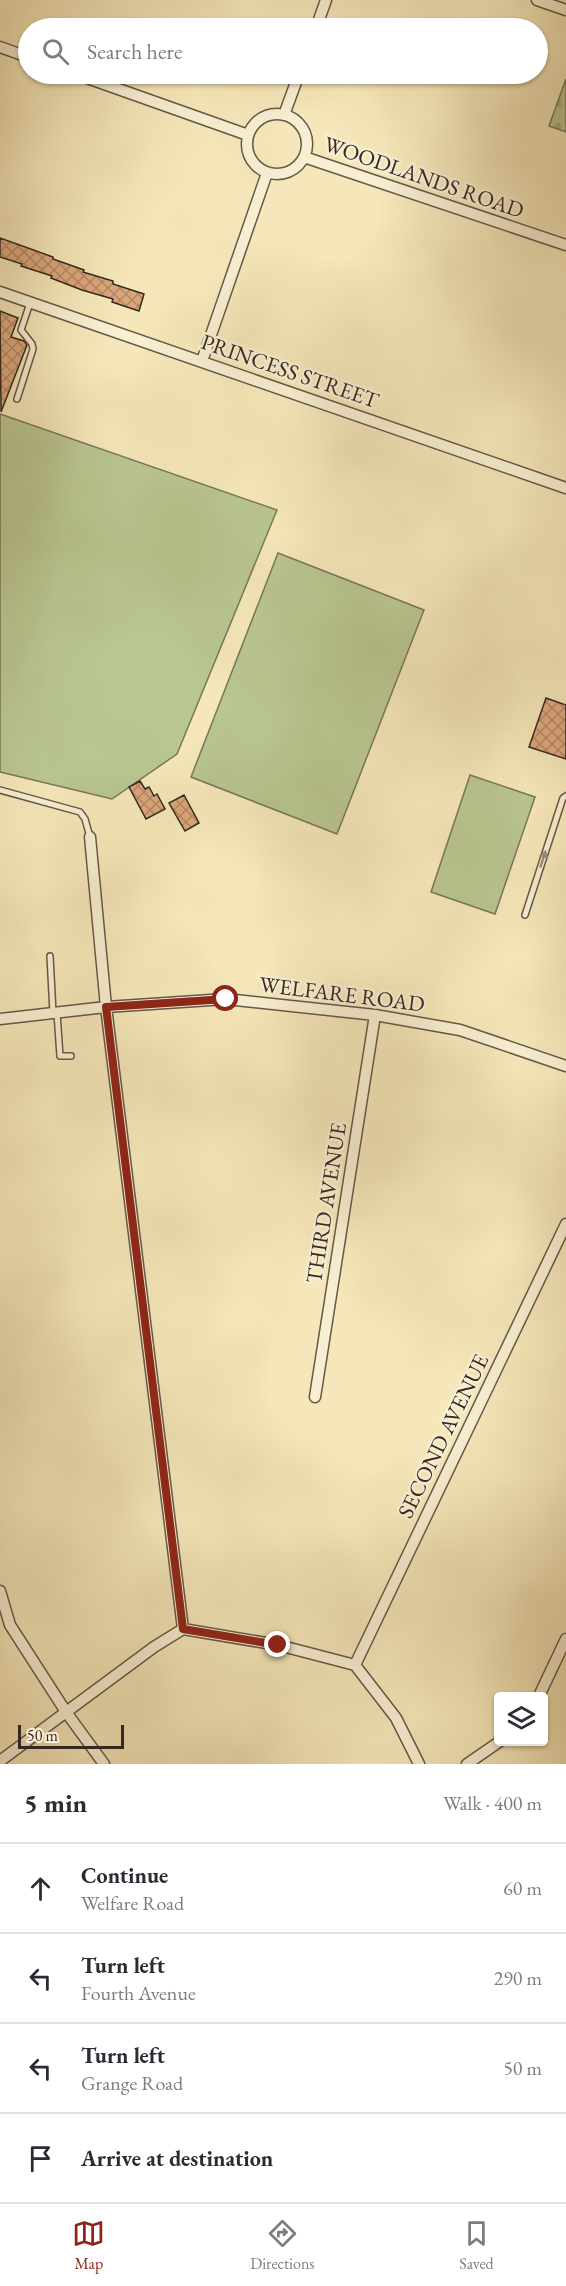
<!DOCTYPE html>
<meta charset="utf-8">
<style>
:root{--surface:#fff;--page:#f2f2f3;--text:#2b2b33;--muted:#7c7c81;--line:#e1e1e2;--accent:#8f2418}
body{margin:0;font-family:"EB Garamond",serif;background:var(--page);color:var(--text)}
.controls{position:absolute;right:18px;bottom:18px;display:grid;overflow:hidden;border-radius:6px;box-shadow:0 2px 4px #0004}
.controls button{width:54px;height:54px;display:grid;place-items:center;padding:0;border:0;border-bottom:2px solid var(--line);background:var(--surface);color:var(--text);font:30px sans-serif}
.scale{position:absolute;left:18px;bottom:15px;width:106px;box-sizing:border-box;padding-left:6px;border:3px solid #352821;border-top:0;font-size:16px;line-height:21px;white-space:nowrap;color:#352821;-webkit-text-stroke:4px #f8efd2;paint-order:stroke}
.stop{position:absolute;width:18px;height:18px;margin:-14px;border:4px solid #8f2418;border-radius:50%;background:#fff}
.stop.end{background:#8f2418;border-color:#fff;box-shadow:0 2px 6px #0008}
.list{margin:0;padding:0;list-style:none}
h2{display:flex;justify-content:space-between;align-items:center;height:78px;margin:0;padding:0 24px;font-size:26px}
h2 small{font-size:20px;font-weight:400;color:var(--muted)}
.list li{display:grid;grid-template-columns:39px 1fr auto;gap:18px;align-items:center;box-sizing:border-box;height:90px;padding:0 24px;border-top:2px solid var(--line)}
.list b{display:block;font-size:22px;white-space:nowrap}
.list p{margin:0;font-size:20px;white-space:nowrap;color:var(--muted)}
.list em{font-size:20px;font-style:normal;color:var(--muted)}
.icon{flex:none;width:33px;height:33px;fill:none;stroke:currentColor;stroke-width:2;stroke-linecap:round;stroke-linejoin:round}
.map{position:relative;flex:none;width:566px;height:1764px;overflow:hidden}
.search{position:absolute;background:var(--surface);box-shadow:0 2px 4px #0004;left:18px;right:18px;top:18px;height:66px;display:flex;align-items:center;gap:15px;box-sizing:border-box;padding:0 21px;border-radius:33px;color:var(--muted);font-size:22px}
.sheet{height:438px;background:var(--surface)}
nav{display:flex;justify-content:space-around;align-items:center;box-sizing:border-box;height:84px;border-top:2px solid var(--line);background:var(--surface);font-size:16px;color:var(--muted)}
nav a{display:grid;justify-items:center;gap:3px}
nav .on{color:var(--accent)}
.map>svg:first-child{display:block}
.cemetery{fill:url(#cemetery-stones);stroke:#777759;stroke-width:1.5}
.park{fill:#b9c691;stroke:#777759;stroke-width:1.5}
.building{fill:url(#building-cross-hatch);stroke:#352821;stroke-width:1.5}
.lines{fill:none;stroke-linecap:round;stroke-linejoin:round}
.lane-casing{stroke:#655847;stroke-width:8}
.street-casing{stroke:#655847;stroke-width:13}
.lane{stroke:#f8efd2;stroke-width:5}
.street{stroke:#f8efd2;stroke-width:10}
.oneway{fill:#968c7a}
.route{stroke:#8f2418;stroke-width:8}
.labels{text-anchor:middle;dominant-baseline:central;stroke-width:5;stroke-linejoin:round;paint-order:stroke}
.street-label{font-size:22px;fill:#352821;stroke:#f8efd2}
</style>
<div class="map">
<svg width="566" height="1764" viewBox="0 0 566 1764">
<defs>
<pattern id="cemetery-stones" width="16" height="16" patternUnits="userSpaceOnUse" patternTransform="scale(1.5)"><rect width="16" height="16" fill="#b9c691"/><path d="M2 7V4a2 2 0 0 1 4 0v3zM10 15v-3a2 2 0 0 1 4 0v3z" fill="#a0aa7d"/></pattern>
<pattern id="building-cross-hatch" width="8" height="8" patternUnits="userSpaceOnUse" patternTransform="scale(1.5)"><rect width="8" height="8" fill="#dba77a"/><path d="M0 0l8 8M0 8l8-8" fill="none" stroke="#b28864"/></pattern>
</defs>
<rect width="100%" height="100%" fill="#f5e7b9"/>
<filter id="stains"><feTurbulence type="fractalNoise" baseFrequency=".00333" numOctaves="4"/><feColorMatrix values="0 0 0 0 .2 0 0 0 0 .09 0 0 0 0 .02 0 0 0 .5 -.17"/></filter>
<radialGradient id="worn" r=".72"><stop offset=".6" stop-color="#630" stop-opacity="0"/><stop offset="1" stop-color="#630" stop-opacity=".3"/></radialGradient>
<path class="cemetery" d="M566,79v53l-17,-6z"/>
<path class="park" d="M0,414l277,96 -100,244 -65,45 -112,-27z
M278,553l146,57 -87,224 -146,-57z
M470,775l65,22 -40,117 -64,-22z"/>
<path class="building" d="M0,238l53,19v2l31,11 -1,2 30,9v3l31,10 -5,17 -27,-9 1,-3 -31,-9 -31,-12 1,-2 -31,-10 1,-2 -22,-7z
M0,311l18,7 -7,19 13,4 3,4 -26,67z
M546,698l20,7v54l-37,-12z
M140,781l5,8 4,-2 5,9 3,-2 8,15 -19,10 -17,-32z
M184,795l15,28 -14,8 -16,-28z"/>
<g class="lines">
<defs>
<path id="lane" d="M17,399l16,-50 -1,-5 -11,-14 9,-27
M0,790l80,22 5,7 5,18
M525,915l38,-117 3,-2
M50,956l3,57
M57,1013l3,43h11"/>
<path id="street" d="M537,0l29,10
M316,28l10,-28
M0,47l28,10
M76,74l172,61
M247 144a30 30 0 1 1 60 0a30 30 0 1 1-60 0Z
M284,115l15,-41
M304,157l262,88
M0,292l566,196
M202,361l65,-188
M90,837l16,170 77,622
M0,1019l106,-12 120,-8 149,16 85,15 106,36
M315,1397l60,-382
M0,1591l10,34 56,87 38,52
M355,1665l211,-441
M539,1696l27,-57
M0,1761l154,-114 29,-18 95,16 77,20 41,53 23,46
M467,1764l32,-22"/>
</defs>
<use href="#lane" class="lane-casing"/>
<use href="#street" class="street-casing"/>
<use href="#lane" class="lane"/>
<use href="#street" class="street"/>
</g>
<defs><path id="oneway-solid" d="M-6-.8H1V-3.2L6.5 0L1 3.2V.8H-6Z" transform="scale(1.5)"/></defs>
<use class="oneway" href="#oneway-solid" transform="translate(543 859) rotate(-72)"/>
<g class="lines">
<path class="route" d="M226,999l-120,8 77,622 95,16"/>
</g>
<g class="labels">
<g class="street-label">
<text transform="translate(424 177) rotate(19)">WOODLANDS ROAD</text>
<text transform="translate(290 371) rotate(19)">PRINCESS STREET</text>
<text transform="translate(342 994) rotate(7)">WELFARE ROAD</text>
<text transform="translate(326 1203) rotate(-81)">THIRD AVENUE</text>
<text transform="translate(443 1436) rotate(-64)">SECOND AVENUE</text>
</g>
</g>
<rect width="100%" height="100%" filter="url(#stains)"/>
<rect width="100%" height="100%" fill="url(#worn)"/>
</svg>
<div class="controls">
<button><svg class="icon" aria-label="layers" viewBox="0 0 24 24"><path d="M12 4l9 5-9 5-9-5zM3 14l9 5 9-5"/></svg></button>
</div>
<div class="scale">50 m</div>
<div class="stop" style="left:226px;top:999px"></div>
<div class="stop end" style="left:278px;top:1645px"></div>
<div class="search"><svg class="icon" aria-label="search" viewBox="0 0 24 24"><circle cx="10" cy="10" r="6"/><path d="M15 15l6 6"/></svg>Search here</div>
</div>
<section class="sheet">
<h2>5 min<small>Walk · 400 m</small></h2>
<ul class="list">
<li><svg class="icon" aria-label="ahead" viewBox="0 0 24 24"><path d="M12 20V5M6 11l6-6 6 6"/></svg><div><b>Continue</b><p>Welfare Road</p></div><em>60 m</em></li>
<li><svg class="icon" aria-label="left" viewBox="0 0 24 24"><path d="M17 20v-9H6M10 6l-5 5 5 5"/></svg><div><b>Turn left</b><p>Fourth Avenue</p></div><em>290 m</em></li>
<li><svg class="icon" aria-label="left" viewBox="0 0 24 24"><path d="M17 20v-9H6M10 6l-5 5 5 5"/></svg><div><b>Turn left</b><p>Grange Road</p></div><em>50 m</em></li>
<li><svg class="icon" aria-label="arrive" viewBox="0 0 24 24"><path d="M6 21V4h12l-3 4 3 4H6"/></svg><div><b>Arrive at destination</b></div></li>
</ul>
</section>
<nav>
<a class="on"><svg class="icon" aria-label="map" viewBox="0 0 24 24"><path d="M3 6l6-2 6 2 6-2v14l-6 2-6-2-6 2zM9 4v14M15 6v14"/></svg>Map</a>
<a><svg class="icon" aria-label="directions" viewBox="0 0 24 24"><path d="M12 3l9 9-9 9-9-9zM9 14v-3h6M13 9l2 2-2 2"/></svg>Directions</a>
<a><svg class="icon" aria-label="saved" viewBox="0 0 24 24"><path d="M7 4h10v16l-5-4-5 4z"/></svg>Saved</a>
</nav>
